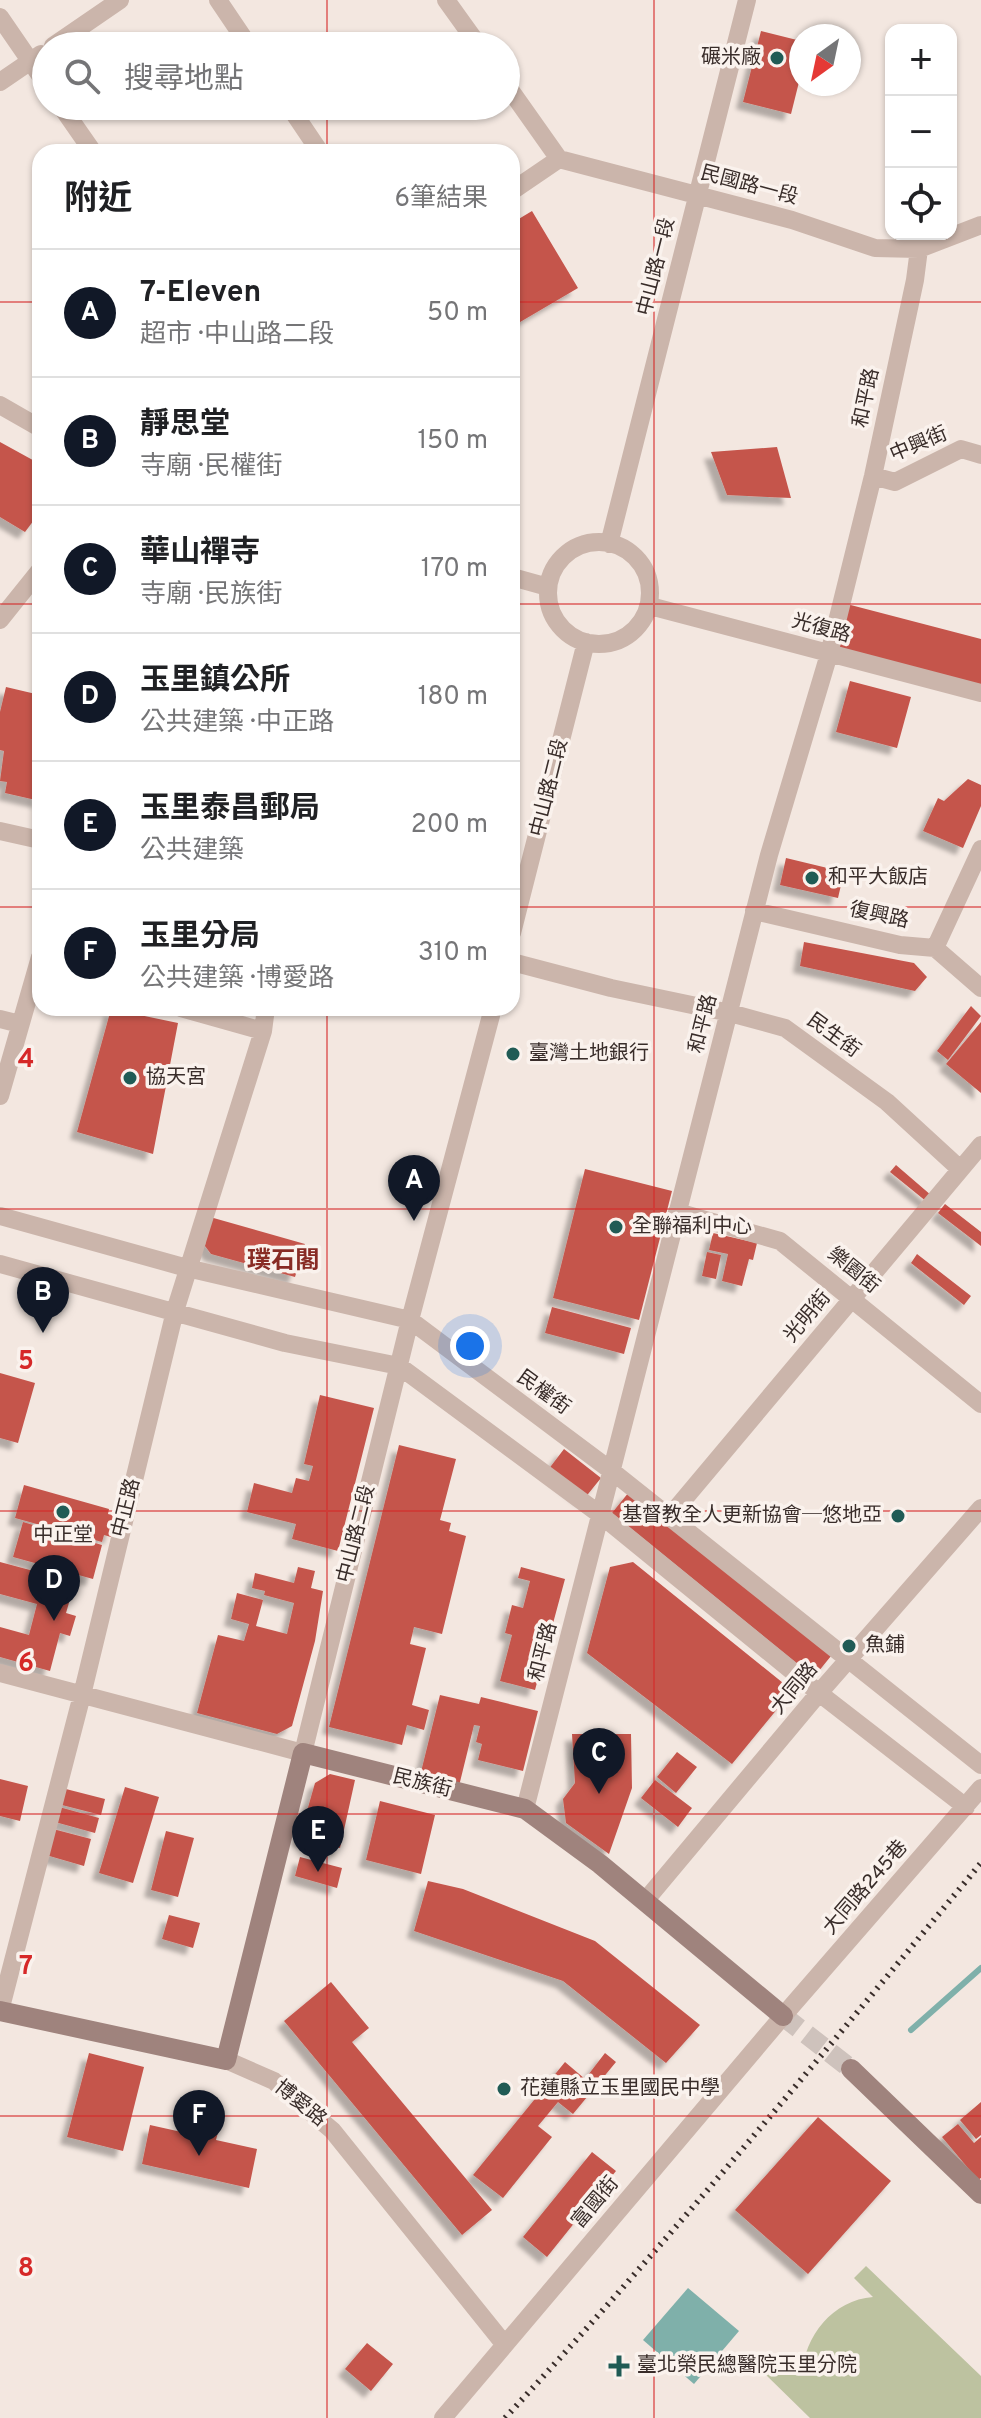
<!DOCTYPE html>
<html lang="zh-TW">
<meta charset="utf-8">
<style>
:root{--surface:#fff;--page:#f6f6f6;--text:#202124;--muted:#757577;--line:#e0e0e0;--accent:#111827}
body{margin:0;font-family:Overpass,"Noto Sans TC",sans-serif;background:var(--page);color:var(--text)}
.controls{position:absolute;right:24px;top:24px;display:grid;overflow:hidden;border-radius:16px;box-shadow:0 2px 6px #0004}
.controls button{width:72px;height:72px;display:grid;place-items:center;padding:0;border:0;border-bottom:2px solid var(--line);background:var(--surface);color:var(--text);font:40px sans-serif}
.compass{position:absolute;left:789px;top:24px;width:72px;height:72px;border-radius:50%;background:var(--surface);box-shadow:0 2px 6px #0004;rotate:213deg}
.you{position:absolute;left:470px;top:1346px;width:28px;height:28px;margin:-20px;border:6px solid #fff;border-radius:50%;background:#1a73e8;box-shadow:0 0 0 12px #1a73e833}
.badge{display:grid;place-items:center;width:52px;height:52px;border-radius:50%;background:var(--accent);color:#fff;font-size:26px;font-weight:700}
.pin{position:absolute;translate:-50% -66px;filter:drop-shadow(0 2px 4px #0008)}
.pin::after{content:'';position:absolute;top:42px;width:28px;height:24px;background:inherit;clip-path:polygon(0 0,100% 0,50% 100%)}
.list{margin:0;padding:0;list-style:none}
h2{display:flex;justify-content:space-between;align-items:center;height:104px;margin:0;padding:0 32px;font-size:34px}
h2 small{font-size:26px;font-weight:400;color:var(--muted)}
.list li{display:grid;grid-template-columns:52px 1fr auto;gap:24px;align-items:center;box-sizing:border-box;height:128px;padding:0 32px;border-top:2px solid var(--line)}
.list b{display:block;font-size:30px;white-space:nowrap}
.list p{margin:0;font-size:26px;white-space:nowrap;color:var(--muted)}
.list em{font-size:26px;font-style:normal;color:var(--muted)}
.icon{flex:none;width:44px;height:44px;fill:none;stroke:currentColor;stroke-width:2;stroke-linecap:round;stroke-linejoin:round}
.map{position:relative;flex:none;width:981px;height:2418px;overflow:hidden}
.search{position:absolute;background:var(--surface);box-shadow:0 2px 6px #0004;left:32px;top:32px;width:488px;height:88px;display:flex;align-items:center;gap:20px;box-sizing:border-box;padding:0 28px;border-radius:44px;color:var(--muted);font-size:30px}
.panel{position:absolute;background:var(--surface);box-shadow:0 2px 6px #0004;left:32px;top:144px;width:488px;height:872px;border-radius:24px}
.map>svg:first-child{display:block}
.green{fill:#bdc2a0}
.water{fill:#7fb0aa}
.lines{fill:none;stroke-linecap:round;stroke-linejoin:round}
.stream{stroke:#7fb0aa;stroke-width:6}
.building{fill:#c5554c;filter:url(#shadow)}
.secondary-tunnel{stroke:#cec2bc;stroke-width:20;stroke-dasharray:20 10;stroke-linecap:butt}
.street{stroke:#cbb5ab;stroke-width:18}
.secondary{stroke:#9f837d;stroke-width:20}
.rail{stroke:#392d2a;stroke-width:6;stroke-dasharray:2 6;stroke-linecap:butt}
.grid{fill:none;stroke:#d62828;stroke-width:2;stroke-opacity:0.55}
.poi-dot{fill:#205b55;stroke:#faf2ed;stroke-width:3}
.labels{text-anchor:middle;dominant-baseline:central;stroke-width:7;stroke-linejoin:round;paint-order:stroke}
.poi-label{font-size:20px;fill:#392d2a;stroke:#faf2ed;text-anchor:start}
.street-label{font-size:20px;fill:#392d2a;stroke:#faf2ed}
.quarter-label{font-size:24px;font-weight:bold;fill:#882b24;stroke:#faf2ed}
.grid-label{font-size:26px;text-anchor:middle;font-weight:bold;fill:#d62828;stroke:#faf2ed;stroke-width:7;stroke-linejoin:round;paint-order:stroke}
</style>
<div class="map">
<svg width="981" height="2418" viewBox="0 0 981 2418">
<defs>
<filter id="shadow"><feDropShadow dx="-7" dy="7" stdDeviation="2" flood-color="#0004"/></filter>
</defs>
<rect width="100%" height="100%" fill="#f3e7e0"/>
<path class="green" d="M866,2266l115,110v42h-171l-46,-45 17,-18 21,20c2,-39 31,-75 71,-78l-19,-19z"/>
<path class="water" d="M688,2288l51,43 -45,53 -51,-44z"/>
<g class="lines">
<path class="stream" d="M911,2030l70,-62"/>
</g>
<path class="building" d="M761,31l40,10v33l-10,40 -48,-12z
M532,211l46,77 -63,37 -3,-4v-98z
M0,442l40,22v48l-15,20 -25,-15z
M777,447l14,51 -64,-3 -16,-43z
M843,603l138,36v49l-140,-39 -6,-13z
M850,681l61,16 -14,51 -61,-16z
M6,687l34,8v106l-35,-8 2,-11 -7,-1 4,-30 -4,-1v-38z
M968,779l13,6v21l-18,42 -40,-17 15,-33 6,3z
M786,858l58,14 -6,26 -58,-13z
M804,942l110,21 13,14 -12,14 -115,-25z
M971,1006l10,10 -33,44 -11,-9z
M111,1009l67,14 -25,131 -76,-22z
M981,1022v71l-35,-29z
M896,1165l36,31 -5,6 -37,-30z
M585,1169l87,22 -33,129 -86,-22z
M945,1204l36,28v14l-43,-33z
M210,1217l95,27 -10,33 -84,-23 -6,-8z
M713,1233l44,10 -4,17 -4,-1 -7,27 -20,-5 6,-27 -19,-4z
M707,1252l14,3 -5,24 -14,-3z
M917,1254l54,42 -7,9 -53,-42z
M552,1307l79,21 -7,26 -79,-21z
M0,1373l35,10 -17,60 -18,-5z
M320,1395l54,13 -36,143 -46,-12 4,-15 -49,-12 7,-29 38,10 4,-15 13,3 4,-15 -9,-2z
M399,1445l57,14 -16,61 11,3 -2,8 17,5 -24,98 -28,-7 -4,17 16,4 -14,57 17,5 -5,20 -17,-5 -5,20 -73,-18z
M564,1449l37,29 -17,21 -36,-29z
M24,1485l85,24 -1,5 8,2 -5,21 -7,-2 -2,7 -87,-24z
M629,1492l202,164 -17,21 -202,-164z
M23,1522l79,23 -9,34 -80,-22z
M0,1562l75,20 -9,31 10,3 -6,20 -10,-3 -10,38 -50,-14v-30l29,8 8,-31 -37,-10z
M633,1562l155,125 -5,15 -51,62 -145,-111 23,-86z
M298,1567l17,4 -4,17 12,3 -8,50 -23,85 -15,8 -80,-21 21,-78 26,6 5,-17 -18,-5 6,-26 26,7 -7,26 31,8 7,-31 -30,-8 1,-4 -13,-3 3,-15 39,10z
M521,1567l44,12 -30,111 -35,-9 12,-46 -7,-2 7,-28 11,3 7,-27 -12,-3z
M440,1695l39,9 2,-7 57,14 -15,60 -45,-11 4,-16 -6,-2 4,-16 -6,-1 -15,61 -39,-10z
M572,1734h59l1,54 -23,66 -43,-31 -3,-24 12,-16z
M677,1752l20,15 -21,26 -19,-16z
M330,1774l25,6 -15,68 -41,-9 16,-56z
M0,1779l28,7 -8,35 -20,-5z
M655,1780l37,28 -14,19 -37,-29z
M125,1787l34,10 -26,86 -34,-10z
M62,1788l43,11 -4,16 -43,-11z
M380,1801l55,14 -14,59 -55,-14z
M59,1807l40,11 -4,15 -40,-11z
M53,1829l38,10 -7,27 -38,-11z
M166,1831l28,7 -16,59 -27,-7z
M300,1857l42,11 -5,20 -42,-12z
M428,1881l35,8 132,52 105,84 -34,38 -103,-82 -149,-50z
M169,1915l31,8 -7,25 -31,-9z
M331,1982l38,46 -17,14 140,168 -30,25 -178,-214z
M89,2053l55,14 -21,84 -56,-14z
M605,2053l11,9 -43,52 -15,-12 -20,24 14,11 -49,61 -30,-23 92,-113 20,17z
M981,2102v33l-5,4 -16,-19z
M818,2117l73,64 -83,93 -73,-64z
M188,2122l31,6 -3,12 41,9 -8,39 -107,-24 8,-39 36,8z
M958,2124l16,19 7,-6v41l-3,2 -36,-43z
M592,2152l24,19 -69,86 -24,-20z
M367,2343l26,21 -22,27 -26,-22z"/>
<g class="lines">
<path class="secondary-tunnel" d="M783,2016l68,53"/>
<path class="street" d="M218,0l31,46
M446,0l33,46
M0,17l46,67
M53,46l67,-46
M0,82l41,-28
M506,84l53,75
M61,106l32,46
M289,106l31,46
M512,191l47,-32 233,61 83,28 44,1 62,-24
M0,405l40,23
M873,476l22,6 66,-33 20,6
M548 593a51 51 0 1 1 102 0a51 51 0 1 1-102 0Z
M609,544l138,-544
M512,577l36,10
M650,606l331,87
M0,620l40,-50
M0,831l40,9
M754,911l146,34 35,3 46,40
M512,933l74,-291
M935,948l46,-99
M512,962l99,26 119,25 55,15 102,74 73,67
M181,1008l82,23
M0,1019l20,5
M0,1096l40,-139
M677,1212l103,29 201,163
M0,1216l187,52 223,52 203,152 368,293
M0,1264l285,79 114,23 203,150 217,177 147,114
M669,1517l312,-372
M0,1673l303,80 107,-433 83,-312
M525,1809l244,-954 60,-201 44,-178 42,-196 4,-31
M645,1901l174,-208 162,-185
M0,2011l82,-316 93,-384 88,-280 3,-23
M226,2060l48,21 58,49 173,215
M443,2418l340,-402 198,-228"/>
<path class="secondary" d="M0,2011l226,49 77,-307 222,56 75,55 183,152
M851,2069l130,125"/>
<path class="rail" d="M505,2418c166,-179 321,-368 476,-555"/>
</g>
<path class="grid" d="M327,0v46M654,0v2418M327,106v46M0,302h40M512,302h469M0,604h40M512,604h469M0,907h40M512,907h469M327,1008v1410M0,1209h981M0,1511h981M0,1814h981M0,2116h981"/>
<g class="poi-dot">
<circle cx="777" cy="58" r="8"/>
<circle cx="812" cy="878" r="8"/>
<circle cx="513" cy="1054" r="8"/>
<circle cx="130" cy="1078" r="8"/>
<circle cx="616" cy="1227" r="8"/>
<circle cx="63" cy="1512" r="8"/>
<circle cx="898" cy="1516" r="8"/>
<circle cx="849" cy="1646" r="8"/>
<circle cx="504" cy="2089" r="8"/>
<path d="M615 2354h8v8h8v8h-8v8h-8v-8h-8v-8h8z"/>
</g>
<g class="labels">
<g class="poi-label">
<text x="761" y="58" text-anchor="end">碾米廠</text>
<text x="828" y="878">和平大飯店</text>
<text x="529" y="1054">臺灣土地銀行</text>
<text x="146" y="1078">協天宮</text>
<text x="632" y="1227">全聯福利中心</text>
<text x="882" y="1516" text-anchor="end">基督教全人更新協會─悠地亞</text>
<text x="63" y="1536" text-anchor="middle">中正堂</text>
<text x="865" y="1646">魚鋪</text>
<text x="520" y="2089">花蓮縣立玉里國民中學</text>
<text x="637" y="2366">臺北榮民總醫院玉里分院</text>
</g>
<g class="street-label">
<text transform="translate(749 186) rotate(15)">民國路一段</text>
<text transform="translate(657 267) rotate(-76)">中山路一段</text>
<text transform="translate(867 398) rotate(-78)">和平路</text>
<text transform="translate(919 445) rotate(-23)">中興街</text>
<text transform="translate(821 629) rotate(15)">光復路</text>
<text transform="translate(550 788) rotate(-76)">中山路二段</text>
<text transform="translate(879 916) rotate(12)">復興路</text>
<text transform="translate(704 1024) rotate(-76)">和平路</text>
<text transform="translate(833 1036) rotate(36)">民生街</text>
<text transform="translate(853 1271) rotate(39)">樂園街</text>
<text transform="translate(808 1317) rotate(-50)">光明街</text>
<text transform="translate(543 1393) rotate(36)">民權街</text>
<text transform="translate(127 1508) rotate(-76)">中正路</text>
<text transform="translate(357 1534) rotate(-76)">中山路二段</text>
<text transform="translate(544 1652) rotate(-76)">和平路</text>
<text transform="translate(795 1689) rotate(-50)">大同路</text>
<text transform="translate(422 1784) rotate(14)">民族街</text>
<text transform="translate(866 1888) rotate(-49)">大同路245巷</text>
<text transform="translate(300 2104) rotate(39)">博愛路</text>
<text transform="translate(596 2203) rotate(-50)">富國街</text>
</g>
<g class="quarter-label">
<text x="283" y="1262">璞石閣</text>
</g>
</g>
<g class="grid-label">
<text x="26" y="1067">4</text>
<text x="26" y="1369">5</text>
<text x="26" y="1671">6</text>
<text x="26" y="1974">7</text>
<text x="26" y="2276">8</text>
</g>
</svg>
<div class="controls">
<button>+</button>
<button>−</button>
<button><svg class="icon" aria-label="locate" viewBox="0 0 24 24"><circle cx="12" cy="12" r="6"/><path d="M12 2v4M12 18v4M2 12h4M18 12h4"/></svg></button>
</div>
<svg class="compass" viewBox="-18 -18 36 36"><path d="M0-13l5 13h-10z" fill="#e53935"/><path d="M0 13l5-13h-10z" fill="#757577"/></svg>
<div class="you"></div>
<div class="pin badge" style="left:414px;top:1221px">A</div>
<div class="pin badge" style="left:43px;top:1333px">B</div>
<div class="pin badge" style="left:599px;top:1794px">C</div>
<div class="pin badge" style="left:54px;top:1621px">D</div>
<div class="pin badge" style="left:318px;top:1872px">E</div>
<div class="pin badge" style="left:199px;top:2156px">F</div>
<div class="search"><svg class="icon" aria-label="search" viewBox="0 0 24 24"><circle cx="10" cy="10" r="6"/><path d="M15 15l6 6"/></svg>搜尋地點</div>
<section class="panel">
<h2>附近<small>6筆結果</small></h2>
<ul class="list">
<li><span class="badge">A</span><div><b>7-Eleven</b><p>超市 · 中山路二段</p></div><em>50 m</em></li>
<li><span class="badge">B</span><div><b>靜思堂</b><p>寺廟 · 民權街</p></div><em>150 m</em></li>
<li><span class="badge">C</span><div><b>華山禪寺</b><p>寺廟 · 民族街</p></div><em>170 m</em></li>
<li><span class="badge">D</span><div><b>玉里鎮公所</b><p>公共建築 · 中正路</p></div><em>180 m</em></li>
<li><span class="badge">E</span><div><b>玉里泰昌郵局</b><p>公共建築</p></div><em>200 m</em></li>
<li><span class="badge">F</span><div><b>玉里分局</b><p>公共建築 · 博愛路</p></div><em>310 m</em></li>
</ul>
</section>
</div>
